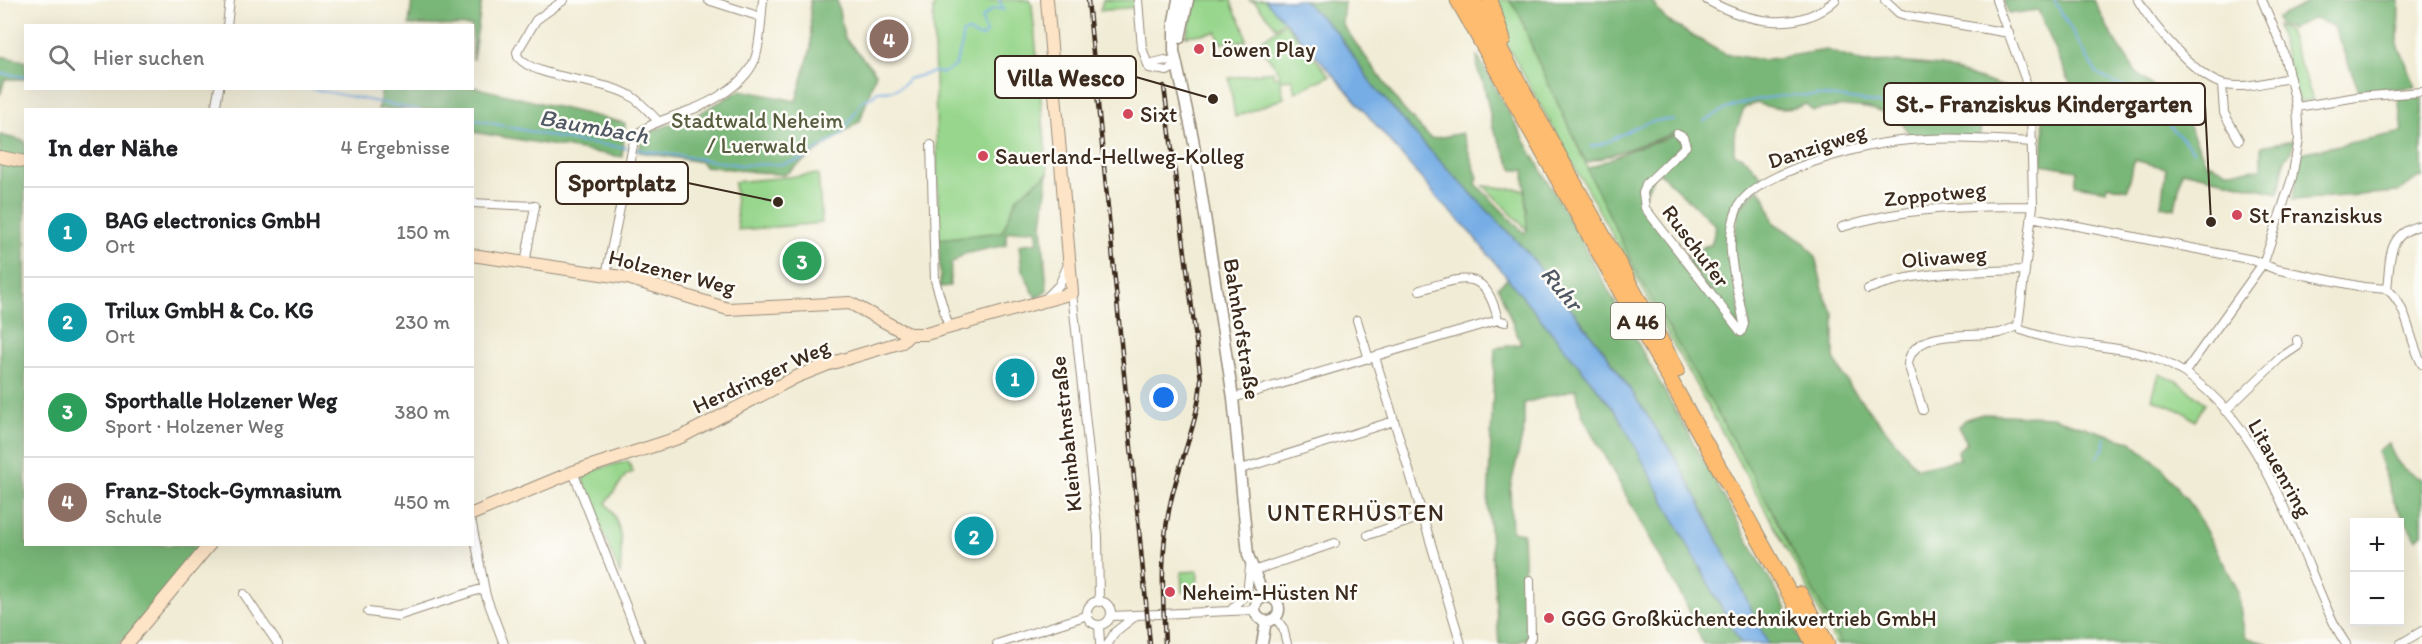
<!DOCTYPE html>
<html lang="de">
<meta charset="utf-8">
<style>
:root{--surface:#fff;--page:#f6f6f6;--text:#202124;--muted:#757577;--line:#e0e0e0;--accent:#ea580c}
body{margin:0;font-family:Itim,sans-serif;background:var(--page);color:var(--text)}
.controls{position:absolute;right:18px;bottom:18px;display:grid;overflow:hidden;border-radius:0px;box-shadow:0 6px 24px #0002}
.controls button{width:54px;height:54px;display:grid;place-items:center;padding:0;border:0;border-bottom:2px solid var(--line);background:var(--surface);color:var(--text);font:30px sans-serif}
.you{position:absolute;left:1164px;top:398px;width:21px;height:21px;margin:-15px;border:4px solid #fff;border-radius:50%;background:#1a73e8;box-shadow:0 0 0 9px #1a73e833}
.badge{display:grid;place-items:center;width:39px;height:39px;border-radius:50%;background:var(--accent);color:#fff;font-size:20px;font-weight:700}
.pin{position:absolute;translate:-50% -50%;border:3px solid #fff;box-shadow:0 2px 6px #0006}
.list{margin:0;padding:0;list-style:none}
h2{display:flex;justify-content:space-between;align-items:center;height:78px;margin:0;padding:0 24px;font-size:26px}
h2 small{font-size:20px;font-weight:400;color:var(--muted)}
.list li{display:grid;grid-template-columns:39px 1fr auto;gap:18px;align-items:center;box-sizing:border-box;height:90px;padding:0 24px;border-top:2px solid var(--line)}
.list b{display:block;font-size:22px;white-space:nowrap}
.list p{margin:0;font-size:20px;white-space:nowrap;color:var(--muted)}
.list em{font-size:20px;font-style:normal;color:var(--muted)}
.icon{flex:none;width:33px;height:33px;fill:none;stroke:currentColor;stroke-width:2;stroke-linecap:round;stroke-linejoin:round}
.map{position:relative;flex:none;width:2422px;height:644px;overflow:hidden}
.search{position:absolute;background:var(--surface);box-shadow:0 6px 24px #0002;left:24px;top:24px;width:450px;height:66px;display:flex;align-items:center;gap:15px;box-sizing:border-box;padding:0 21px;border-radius:0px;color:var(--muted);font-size:22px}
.panel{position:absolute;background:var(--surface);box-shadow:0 6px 24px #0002;left:24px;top:108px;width:450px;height:438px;border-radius:0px}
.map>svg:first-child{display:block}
.green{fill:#97d68c;stroke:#698055;stroke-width:1.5}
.forest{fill:#79b778;stroke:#5a704b;stroke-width:1.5}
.water{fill:#76ade5;stroke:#586c82;stroke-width:1.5}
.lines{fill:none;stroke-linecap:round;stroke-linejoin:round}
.stream{stroke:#76ade5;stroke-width:2}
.minor-casing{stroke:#968b7a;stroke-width:10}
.tertiary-casing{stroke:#968b7a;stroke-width:13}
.secondary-casing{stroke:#968b7a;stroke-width:14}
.motorway-casing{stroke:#968b7a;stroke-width:17}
.minor{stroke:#fff;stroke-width:8}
.tertiary{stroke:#fff;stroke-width:10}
.secondary{stroke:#fee4c6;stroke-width:12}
.motorway{stroke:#fdbc70;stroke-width:15}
.rail-casing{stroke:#3b2a1e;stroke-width:4.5}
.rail{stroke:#fdfcf7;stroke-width:2;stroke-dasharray:7;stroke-linecap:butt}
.poi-dot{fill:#d1495b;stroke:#fdfcf7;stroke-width:2}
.labels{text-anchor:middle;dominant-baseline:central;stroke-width:5;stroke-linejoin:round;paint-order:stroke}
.shield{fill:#fdfcf7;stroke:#75695f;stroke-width:1.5}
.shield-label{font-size:21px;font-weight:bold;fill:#3b2a1e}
.poi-label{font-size:22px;fill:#3b2a1e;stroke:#fdfcf7;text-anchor:start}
.park-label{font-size:22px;fill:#575e3f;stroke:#fdfcf7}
.street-label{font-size:22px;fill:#3b2a1e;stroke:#fdfcf7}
.water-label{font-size:24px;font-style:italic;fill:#505864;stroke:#fdfcf7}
.neighbourhood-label{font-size:24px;letter-spacing:1.5px;fill:#3b2a1e;stroke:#fdfcf7}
.leader{fill:none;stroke:#3b2a1e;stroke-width:2}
.callout-dot{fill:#3b2a1e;stroke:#fdfcf7;stroke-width:2}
.callout{fill:#fdfcf7;stroke:#3b2a1e;stroke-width:2}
.callout-label{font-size:24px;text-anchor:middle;font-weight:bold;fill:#3b2a1e}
</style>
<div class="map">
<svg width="2422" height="644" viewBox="0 0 2422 644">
<rect width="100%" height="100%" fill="#fdfcf7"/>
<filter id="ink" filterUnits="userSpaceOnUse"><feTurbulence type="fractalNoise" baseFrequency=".0167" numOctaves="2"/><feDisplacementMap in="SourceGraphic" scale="12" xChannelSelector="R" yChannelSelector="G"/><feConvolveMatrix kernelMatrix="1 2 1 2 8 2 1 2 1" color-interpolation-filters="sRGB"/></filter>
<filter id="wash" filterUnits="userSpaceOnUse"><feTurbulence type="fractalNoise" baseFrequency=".008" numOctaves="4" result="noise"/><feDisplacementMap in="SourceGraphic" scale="24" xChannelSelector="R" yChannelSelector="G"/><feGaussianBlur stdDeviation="1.35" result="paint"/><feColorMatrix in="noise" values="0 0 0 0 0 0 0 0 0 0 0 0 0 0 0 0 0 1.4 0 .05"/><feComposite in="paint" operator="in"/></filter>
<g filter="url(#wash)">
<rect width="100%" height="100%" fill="#f1ecd5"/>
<path class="green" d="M938,0h91l3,5 16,168 -31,25 -15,34 -63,7 -6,-231z
M1103,0h31v7l-34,4z
M1196,0h35c3,16 15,23 15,41l-27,2 -2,-11 -31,4z
M1248,0h18l19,20 -9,7 -21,-25z
M1482,0h27l11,15 15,40 100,214 121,212 85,163h-5l-49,-95z
M1285,23l45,53 -35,16 -3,-13 -12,1 4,18 -49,19 -6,-39 44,-7 1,6h6l-2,-7 -20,-27z
M2277,25l11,6 25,69 -15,2z
M818,174l4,49 -84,7 -4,-48z
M1484,186l42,4 1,40z
M2159,374l20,8 26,21 -10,18 -11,-9 -32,-13z
M628,461l5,11 -7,3 -20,28c18,21 16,46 14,72l-37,-94 3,-9z
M1198,571l-1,20 -15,1 -1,-20z"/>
<path class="forest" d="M412,0h70l-9,60 -1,-34 -63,-1z
M810,0h27l7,37 32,36 -16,48 -76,54 -80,-9 -2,-4 -63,-10 4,-18 52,-18 46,-26 55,11 15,-53z
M1303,0l41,2 -2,22 61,85 28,30 31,-6 16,45 -2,6 48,49 3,-3 -3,-60h-11l-20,-42 -10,-47 -5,-10 -1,-16 306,548 18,41h-33l-67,-139 -28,-51 -66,-99 -79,-102 -107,-112 -49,-57 -34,-50z
M1509,0h142l15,20 58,34 39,6 64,-10 37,13 34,-1 43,4 69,23 10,9 -38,-1 -2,40h-70l-10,-19c-14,-2 -21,-8 -33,-10 -17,-3 -37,-1 -54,3l-7,-7c-18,8 -32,5 -50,-1l-12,5 -10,28v17l12,6 18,20 -33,37 10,114 -57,-71 21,-13 6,-1 5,-19 -57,-54 27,-24 -10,-15 -90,30 -51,-108 -15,-40z
M2003,0h91l16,32 27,42 43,34 26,54 21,9 34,-2v-23l33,-6 -3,13 -6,5 -6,35 -97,-22 -7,38 -14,-3 5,-38 -32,-8 -6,30 -21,-5 -1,5 -31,-5 2,-15 -35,-6 2,-32 -2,-26 -4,-2 -1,-6 36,-8 -35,-80 -29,4z
M2313,0h86l-1,44 18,43 -57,4 -25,-64 -19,-9 -25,11 -10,-4 -3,-7z
M0,56l25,5 1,18h-21l-5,16z
M473,87l152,36 -3,34 -149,-25 -1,-22 -94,-1 4,-20z
M2398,98h24v80l-3,-1 -21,15 -105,8 7,-47 103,-21z
M0,135l25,6 1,403 177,1 -71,87 -14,12h-118z
M1676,135l9,7 -30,30 -13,30 99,131 9,-6 -10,-34 -7,-39 5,-44 21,-21 7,10 8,24 31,20 10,13 10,41 9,17v45l17,29 66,80 43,-9 -2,-8 9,-9 -9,-15 8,-8 17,-5 69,3 77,24 32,25 34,45 42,77 8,49 24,7h-428l-85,-163 -121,-212 -48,-100 43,-19z
M1048,173l-6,52 5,65 -11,8 -14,-28 -3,-25 19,-3 -2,-13 -30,3v13l-42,9 -13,10 -1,22 -10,1 -1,-48 63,-7 15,-34z
M1508,278l109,135 124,231h-38l-16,-38 -104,-189 -7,-28 -52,14v26l-14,60 2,42 11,2 4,106 -14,5h-14l-11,-138 7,-158 26,-4 -23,-57z
M2389,443c5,19 15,29 33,36v55l-6,5 -22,-37 -17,-51z"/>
<path class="water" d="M1265,0h38l35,34 34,50 49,57 107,112 79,102 66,99 28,51 67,139h-27l-124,-231 -151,-186 -26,-26 -107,-127z"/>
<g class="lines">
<path class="stream" d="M2054,0l42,72 19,12 19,6 9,19 23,13 28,29
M0,73l26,4
M307,88l112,22
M472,119l106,23 51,6
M1704,121c53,-36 132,-28 191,-13
M1590,147c33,-6 43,-29 84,-27
M634,149l107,16 42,-1 20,-5 39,-25 21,-34 9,-3 5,-6c13,0 24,0 31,-12l26,-7 9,1 12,-7 7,-21v-11l6,-3 8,5 6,1 4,-4 -4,-15 12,-10 10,2 -5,-10
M2097,457l8,-11v-8"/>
</g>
</g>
<g filter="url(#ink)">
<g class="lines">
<defs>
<path id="minor" d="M564,0l-28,20 -19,32 1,5c17,22 85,22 113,39 10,6 18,16 27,25
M708,0l53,17
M1138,0l4,48 7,20 18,3 11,-6
M1707,0c40,22 91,34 128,0
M1885,0l14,13 9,3 101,17
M1996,0l29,78 6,31 2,97 -15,120 3,4c10,3 21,7 31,9 35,8 74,7 108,21 81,34 117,130 149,206 11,26 21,54 37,78
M2138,0c14,25 60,80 88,85 20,4 44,-4 64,-7
M227,26l3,-26
M1149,64l16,-4 13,5
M2222,84l2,29 15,27
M2297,107l60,-10 65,-5
M215,110l4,-22
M1677,134l6,3 3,9 -40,38 -3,9 2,15 96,124 3,-8c-6,-39 -23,-78 -6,-117 15,-33 118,-60 153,-65 46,-6 95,-3 142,0
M931,145l4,135 14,48
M472,203l63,3 -10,58
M2031,217l222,43 22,9 88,18 24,2c21,17 22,51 35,75
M1842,227c62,-20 126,-21 191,-21
M606,275l29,-139c15,-13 31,-17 50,-24 25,-8 63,-29 71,-56 5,-18 5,-38 7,-56
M1868,289c50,-19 104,-17 157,-19
M2387,289c4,-31 -1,-56 35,-64
M1420,290c44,-13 65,-24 78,30
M1072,293l26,243 1,66
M1046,298l13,-13 9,-20
M1357,320l12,39
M1375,357l86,287
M2185,372l79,-110 28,-84 7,-39 -2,-32 -15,-60 -20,-47
M1233,398l265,-78 7,2
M1923,410l-15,-46c4,-37 67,-26 92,-31 6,-2 12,-5 18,-7
M2225,411l55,-53 18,-12 -1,-6
M1241,469l153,-48
M573,472l68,172
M472,524l14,72 18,48
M1368,535l56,-19
M1253,571l82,-28
M244,594l34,50
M1087 613a12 12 0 1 1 24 0a12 12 0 1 1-24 0Z
M1231,610l16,-16 3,-27
M368,612l30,4 86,-28
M1111,616l144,-6
M1275,617l8,11 4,16
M1099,625l1,19
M997,644l91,-29
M1108,644l7,-12 19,-15
M1528,644l3,-6 -1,-58
M2400,644l22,-13"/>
<path id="tertiary" d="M1178,0l-4,21v30l19,87 40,260 15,157 16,42
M1180,38l8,-38
M1255 609a12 12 0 1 1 24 0a12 12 0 1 1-24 0Z
M1262,644l4,-23"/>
<path id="secondary" d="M0,157l26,5
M472,255l156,23 100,31 122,-6 48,26 12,5h16l146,-41 -25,-293
M472,514l101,-42 108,-35 115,-60 33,-13 73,-22 8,-8
M127,644l83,-100"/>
<path id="motorway" d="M1458,0l335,600 20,44
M1473,0l204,370
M1490,0l13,40
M1800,594l27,50"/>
</defs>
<use href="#minor" class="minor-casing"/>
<use href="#tertiary" class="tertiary-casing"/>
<use href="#secondary" class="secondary-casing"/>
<use href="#motorway" class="motorway-casing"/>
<use href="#minor" class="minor"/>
<use href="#tertiary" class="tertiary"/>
<use href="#secondary" class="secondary"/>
<use href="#motorway" class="motorway"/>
<defs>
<path id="rail" d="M1088,0l62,644
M1164,86l37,294c-3,46 -24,86 -32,130 -9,45 -6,89 -4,134"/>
</defs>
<use href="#rail" class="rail-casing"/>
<use href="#rail" class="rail"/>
</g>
</g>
<g class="poi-dot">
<circle cx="1199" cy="49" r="6"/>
<circle cx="1128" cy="114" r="6"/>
<circle cx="983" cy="156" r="6"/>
<circle cx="2237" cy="215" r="6"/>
<circle cx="1170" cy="592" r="6"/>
<circle cx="1549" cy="618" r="6"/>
</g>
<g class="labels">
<rect class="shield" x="1611" y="303" width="54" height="36" rx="4.5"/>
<g class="shield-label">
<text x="1638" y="321">A 46</text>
</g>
<g class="poi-label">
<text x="1211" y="49">Löwen Play</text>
<text x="1140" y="114">Sixt</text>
<text x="995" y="156">Sauerland-Hellweg-Kolleg</text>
<text x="2249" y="215">St. Franziskus</text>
<text x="1182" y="592">Neheim-Hüsten Nf</text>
<text x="1561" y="618">GGG Großküchentechnikvertrieb GmbH</text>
</g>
<g class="park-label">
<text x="757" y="120">Stadtwald Neheim<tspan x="757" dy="25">/ Luerwald</tspan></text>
</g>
<g class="street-label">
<text transform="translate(1817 146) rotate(-18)">Danzigweg</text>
<text transform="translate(1935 194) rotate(-6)">Zoppotweg</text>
<text transform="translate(1696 246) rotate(53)">Ruschufer</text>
<text transform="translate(1944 257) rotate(-5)">Olivaweg</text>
<text transform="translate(672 272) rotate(14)">Holzener Weg</text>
<text transform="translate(1242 329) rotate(81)">Bahnhofstraße</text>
<text transform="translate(761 376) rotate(-25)">Herdringer Weg</text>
<text transform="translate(1066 434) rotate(-96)">Kleinbahnstraße</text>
<text transform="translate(2280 468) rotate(61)">Litauenring</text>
</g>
<g class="water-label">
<text transform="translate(594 126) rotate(10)">Baumbach</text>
<text transform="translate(1562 288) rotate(50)">Ruhr</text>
</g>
<g class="neighbourhood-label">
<text x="1356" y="512">UNTERHÜSTEN</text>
</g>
</g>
<path class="leader" d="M1213 99L1136 77M2211 222L2205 104M778 202L688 183"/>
<g class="callout-dot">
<circle cx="1213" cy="99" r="6"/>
<circle cx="2211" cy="222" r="6"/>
<circle cx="778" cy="202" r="6"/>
</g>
<g class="callout">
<rect x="995" y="56" width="141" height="42" rx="6"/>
<rect x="1884" y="83" width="321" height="42" rx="6"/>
<rect x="556" y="162" width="132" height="42" rx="6"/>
</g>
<g class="callout-label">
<text x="1066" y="86">Villa Wesco</text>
<text x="2044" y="112">St.- Franziskus Kindergarten</text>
<text x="622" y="191">Sportplatz</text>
</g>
</svg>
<div class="controls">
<button>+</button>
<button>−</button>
</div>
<div class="you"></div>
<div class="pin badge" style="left:1015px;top:378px;background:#0f9aa8">1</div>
<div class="pin badge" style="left:974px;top:536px;background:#0f9aa8">2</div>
<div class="pin badge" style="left:802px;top:261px;background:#2e9e5b">3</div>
<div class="pin badge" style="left:889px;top:39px;background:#8d6e63">4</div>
<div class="search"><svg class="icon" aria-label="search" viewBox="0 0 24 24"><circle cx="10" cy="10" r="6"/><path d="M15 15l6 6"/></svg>Hier suchen</div>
<section class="panel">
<h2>In der Nähe<small>4 Ergebnisse</small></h2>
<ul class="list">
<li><span class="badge" style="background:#0f9aa8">1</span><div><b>BAG electronics GmbH</b><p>Ort</p></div><em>150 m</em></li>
<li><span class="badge" style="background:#0f9aa8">2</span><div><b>Trilux GmbH &amp; Co. KG</b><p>Ort</p></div><em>230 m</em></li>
<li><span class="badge" style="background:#2e9e5b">3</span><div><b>Sporthalle Holzener Weg</b><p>Sport · Holzener Weg</p></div><em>380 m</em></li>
<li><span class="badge" style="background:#8d6e63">4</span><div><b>Franz-Stock-Gymnasium</b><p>Schule</p></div><em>450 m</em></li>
</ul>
</section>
</div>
